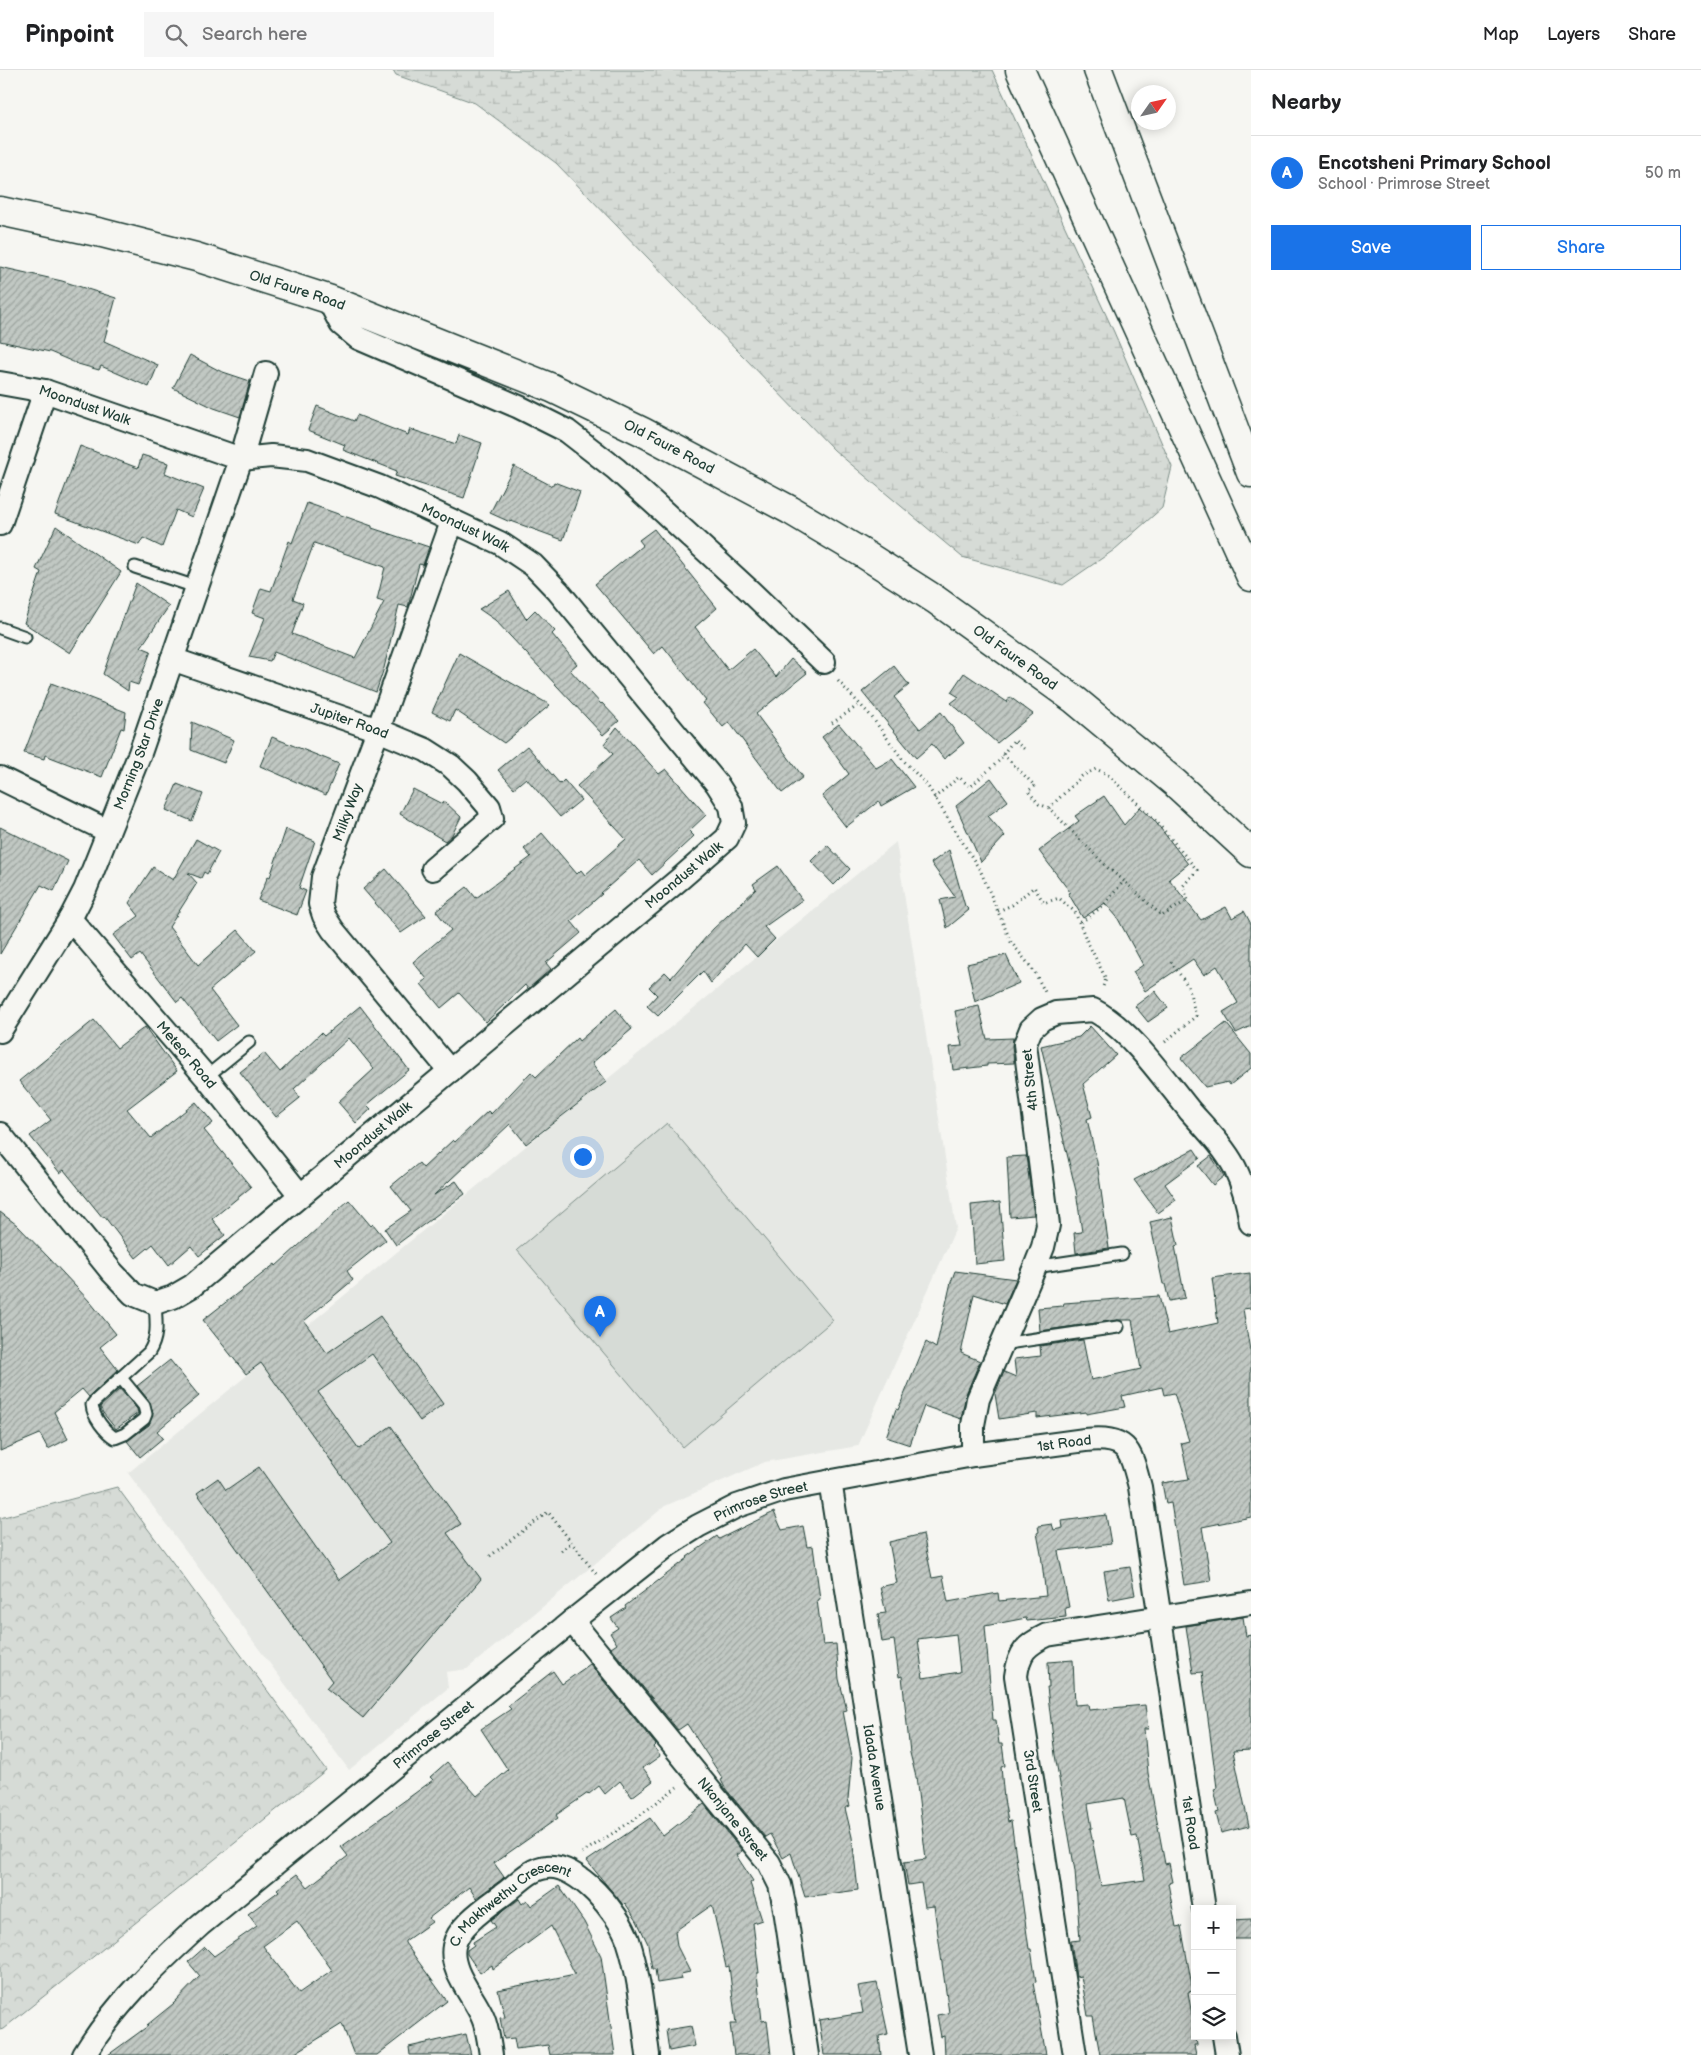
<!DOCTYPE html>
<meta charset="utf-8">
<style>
:root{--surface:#fff;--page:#f6f6f6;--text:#202124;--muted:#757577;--line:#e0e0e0;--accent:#1a73e8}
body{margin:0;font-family:"Balsamiq Sans",sans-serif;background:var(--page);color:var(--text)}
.controls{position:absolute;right:15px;bottom:15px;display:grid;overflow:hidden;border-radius:0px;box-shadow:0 2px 12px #0003}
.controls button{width:45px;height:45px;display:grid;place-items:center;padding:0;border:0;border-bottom:1px solid var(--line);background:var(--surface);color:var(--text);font:25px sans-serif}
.compass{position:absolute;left:1131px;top:15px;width:45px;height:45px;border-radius:50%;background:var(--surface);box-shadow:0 2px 12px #0003;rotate:56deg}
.you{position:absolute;left:582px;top:1086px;width:18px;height:18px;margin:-12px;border:4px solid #fff;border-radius:50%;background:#1a73e8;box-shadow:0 0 0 8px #1a73e833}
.badge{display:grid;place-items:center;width:32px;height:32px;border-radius:50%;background:var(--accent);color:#fff;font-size:16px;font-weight:700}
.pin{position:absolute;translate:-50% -41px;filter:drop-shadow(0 1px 2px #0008)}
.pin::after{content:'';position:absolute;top:26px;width:18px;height:15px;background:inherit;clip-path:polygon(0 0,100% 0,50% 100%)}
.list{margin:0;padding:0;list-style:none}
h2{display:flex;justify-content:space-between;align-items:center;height:65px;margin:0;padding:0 20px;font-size:21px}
h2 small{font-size:16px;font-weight:400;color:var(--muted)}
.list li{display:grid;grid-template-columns:32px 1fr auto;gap:15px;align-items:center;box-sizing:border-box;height:75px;padding:0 20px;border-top:1px solid var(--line)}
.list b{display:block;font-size:19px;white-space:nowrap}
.list p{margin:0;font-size:16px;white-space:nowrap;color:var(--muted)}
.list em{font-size:16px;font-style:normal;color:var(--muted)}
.actions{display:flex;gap:10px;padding:15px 20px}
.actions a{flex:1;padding:11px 0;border:1px solid var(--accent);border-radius:0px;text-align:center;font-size:18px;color:var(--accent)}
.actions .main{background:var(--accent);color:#fff}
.icon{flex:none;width:28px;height:28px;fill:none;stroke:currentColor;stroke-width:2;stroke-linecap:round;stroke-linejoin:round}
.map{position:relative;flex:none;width:1251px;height:1985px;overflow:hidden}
header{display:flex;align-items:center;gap:30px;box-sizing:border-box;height:70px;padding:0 25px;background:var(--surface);border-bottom:1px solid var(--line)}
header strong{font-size:24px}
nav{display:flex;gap:28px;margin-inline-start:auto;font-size:18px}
.search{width:350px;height:45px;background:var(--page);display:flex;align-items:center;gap:12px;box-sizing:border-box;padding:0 18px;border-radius:0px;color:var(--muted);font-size:19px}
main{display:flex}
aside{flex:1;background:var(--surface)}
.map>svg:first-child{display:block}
.built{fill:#e6e8e4}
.forest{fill:url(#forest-crowns);stroke:#7a8c85}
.wetland{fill:url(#wetland-marsh);stroke:#7a8c85}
.garden{fill:#d6dbd6;stroke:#7a8c85}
.building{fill:url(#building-hatch);stroke:#1f3d34;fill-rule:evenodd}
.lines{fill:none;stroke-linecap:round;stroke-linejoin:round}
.lane-casing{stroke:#1f3d34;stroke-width:15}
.street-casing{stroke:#1f3d34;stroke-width:26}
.primary-casing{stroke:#1f3d34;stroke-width:31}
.highway-casing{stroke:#1f3d34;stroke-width:31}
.path{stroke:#1f3d34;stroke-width:3;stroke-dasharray:1 4;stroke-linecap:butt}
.lane{stroke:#f6f6f2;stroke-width:11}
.street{stroke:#f6f6f2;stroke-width:22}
.primary{stroke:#f6f6f2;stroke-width:28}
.highway{stroke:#f6f6f2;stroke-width:28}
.labels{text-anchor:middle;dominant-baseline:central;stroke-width:5;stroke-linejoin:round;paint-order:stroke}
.street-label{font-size:14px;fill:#1f3d34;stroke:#f6f6f2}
</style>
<header>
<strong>Pinpoint</strong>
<div class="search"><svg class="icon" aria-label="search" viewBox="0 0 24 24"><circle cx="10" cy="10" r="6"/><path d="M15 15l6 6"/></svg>Search here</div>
<nav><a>Map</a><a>Layers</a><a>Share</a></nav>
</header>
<main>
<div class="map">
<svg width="1251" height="1985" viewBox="0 0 1251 1985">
<defs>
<pattern id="forest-crowns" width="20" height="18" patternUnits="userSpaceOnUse" patternTransform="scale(1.25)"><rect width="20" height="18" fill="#d6dbd6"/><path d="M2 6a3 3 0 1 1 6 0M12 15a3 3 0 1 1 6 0" fill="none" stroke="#b7bdb8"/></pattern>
<pattern id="wetland-marsh" width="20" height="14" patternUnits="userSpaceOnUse" patternTransform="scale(1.25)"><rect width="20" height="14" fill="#d6dbd6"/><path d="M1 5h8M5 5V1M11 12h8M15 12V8" fill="none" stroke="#b7bdb8"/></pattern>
<pattern id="building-hatch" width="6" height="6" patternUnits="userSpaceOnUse" patternTransform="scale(1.25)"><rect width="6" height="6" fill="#c1c8c3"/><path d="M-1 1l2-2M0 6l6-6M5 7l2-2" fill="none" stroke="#9ca49f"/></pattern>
</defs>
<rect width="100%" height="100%" fill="#f6f6f2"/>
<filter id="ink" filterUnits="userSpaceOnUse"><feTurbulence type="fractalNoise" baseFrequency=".02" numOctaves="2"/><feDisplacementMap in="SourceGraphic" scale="10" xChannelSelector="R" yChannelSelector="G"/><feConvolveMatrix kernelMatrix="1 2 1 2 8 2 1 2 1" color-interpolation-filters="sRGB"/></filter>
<g filter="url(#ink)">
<path class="built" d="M896,772l60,386 -98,218 -93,16 -100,44 -198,163 -21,3 2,16 -99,82 -221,-297z"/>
<path class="forest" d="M117,1417l209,283 -323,259 -3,1v-512z"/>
<path class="wetland" d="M393,0h599l122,262 58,135 -10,41 -48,42 -51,35 -101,-28 -128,-107 -278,-287 -81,-60 -79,-28z"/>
<path class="garden" d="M667,1053l166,197 -150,127 -166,-197z"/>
<path class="building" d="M0,197l62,14 54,17 -12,43 54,24 -9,22 -48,-21 -2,4 -21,-6 -28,-12 -50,-11z
M190,285l30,16 30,10 -10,36 -26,-9 -41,-20z
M317,336l37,15 3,-6 51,20 2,-6 46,15 3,-9 23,8 -18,55 -69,-22 2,-5 -54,-21 2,-5 -37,-15z
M80,376l58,22 4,-13 26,8 -3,10 39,16 -12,28 -16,-7 -14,37 -19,-9 -4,7 -84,-31z
M514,396l38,20 2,-4 26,10 -17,48 -52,-19 -1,1 -20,-9z
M307,433l65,23v2l57,19 -6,18 -4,-1 -11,43 -9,-2 -15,63 -8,24 -102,-40 -4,9 -21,-4 16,-39 -13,-5 9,-25 10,3 18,-50 3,2zM314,473l71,24 -8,33 7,2 -29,56 -63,-24 11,-31 -10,-4z
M56,456l65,46 -51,81 -46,-30 17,-51 -5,-3z
M654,459l63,79 -22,19 33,43 25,-21 23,28 15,-18 16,14 -51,41 47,63 -21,16 -53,-71 -6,5 -20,-24 3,-2 -43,-55 -9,8 -59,-70 48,-39 -4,-5z
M136,513l33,23 -28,41 10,4 -13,34 -9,-3 -1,9 -25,-17z
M509,521l17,28 9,-9 20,21 -3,3 25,30 -7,6 31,34 1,-1 17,18 -16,14 -108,-115 -16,-11z
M459,583l91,52 -46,38 -49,-33 -5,11 -18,-9z
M894,596l15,19 -15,12 26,32 21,-17 23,31 -20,16 -12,-15 -16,14 -54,-66z
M964,603l43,29 3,-5 23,17 -36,29 -46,-40 8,-6 -8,-5z
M51,613l75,29 -2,17 -3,-1 -19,49 -57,-22 -1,4 -20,-6z
M192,652l42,18 -10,23 -33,-13z
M839,654l37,44 16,-9 22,28 -33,19 -2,-5 -33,26 -24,-31 27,-22 -27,-37z
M617,657l42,47 7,-5 40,46 -17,16 5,5 -42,39 -13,-15 -38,33 1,1 -31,27 10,12 -35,30 5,6 -23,20 -3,-4 -39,37 -27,-29 -18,15 -20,-24 6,-5 -14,-17 38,-32 -15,-19 31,-24 9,11 55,-41 -7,-8 18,-16 35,41 4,-4 4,5 41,-36 -49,-53 36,-32 -9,-10z
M272,667l67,27 -13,31 -66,-29z
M527,676l33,38 4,-4 17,20 -21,17 -34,-39 -12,10 -16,-18z
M991,708l17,23 -20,15 17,20 -24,26 -25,-56z
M177,714l26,10 -11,27 -26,-11z
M413,719l29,15 2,-3 17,16 -9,18 -7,6 -45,-27z
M1104,726l20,29 16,-18 14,13 34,44 -19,15 32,41 25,-13 6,11 12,-7 7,13v102l-15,7 -13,-21 15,-9 -21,-37 -13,9 -11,-16 -48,32 -12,-19 10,-7 -26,-48 -12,-14 -22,15 -15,-25 2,-1 -31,-41 40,-30 -4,-5z
M0,757l68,34 -14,30 -13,-6 -41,69z
M286,759l29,12 -16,47 7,3 -9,24 -39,-15 10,-24 2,1z
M196,769l23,13 -12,22 -3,-2 -3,6 -13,-5 9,10 -28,44 29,38 40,-35 18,21 -46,39 27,35 -21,16 -34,-43 -5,4 -37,-48 -8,6 -19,-25 26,-19 -10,-13 24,-36 20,13z
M827,775l23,24 -16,16 -23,-24z
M949,780l16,56 4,4 -22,18 -7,-28 15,-3 -24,-34z
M778,796l24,34 -38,27 11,12 -18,18 -12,-13 -34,39 -8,-12 -45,45 -11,-10 10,-11 -8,-8 16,-15 6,6 42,-49 43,-40 -3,-5z
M386,799l40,47 -25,17 -38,-44z
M1006,885l13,28 -44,19 -8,-38z
M1155,921l13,17 -20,14 -13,-16z
M360,936l49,64 -42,35 4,4 -15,14 -18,-21 36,-33 -25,-31 -55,51 6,9 -24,19 -36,-45 24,-19 16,19 41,-39 3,3z
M979,936l8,33 26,-1 -1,8 2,17 -27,1v2l-34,4 -3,-23 12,-1 -7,-35z
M616,939l16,20 -40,34 14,19 -80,62 -16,-20 -76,71 22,-14 9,13 -69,51 -11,-16 26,-18 -20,-25 28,-23 4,5 30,-28 2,2 33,-31 3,3 40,-42 5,5 41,-39 2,3z
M94,950l23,28 28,-21 32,44 -50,38 24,29 45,-36 17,21 -9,7 47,57 -39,32 13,16 -26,21 -8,-10 -22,19 -16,-21 -17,14 -32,-42 -1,2 -39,-48 -4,3 -30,-37 21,-16 -32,-39z
M1226,953l25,31v14l-21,17 -2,-3 -23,5 -24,-29z
M1090,956l26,29 -33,29 9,33 -5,2 10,43 12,86 -33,5 -2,-20 8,-1 -6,-41 -35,-145 38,-9z
M1194,1079l6,9 -35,26 11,16 -18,13 -24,-33z
M1026,1086l8,59 -24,2 -3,-60z
M1211,1086l13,20 -11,9 -15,-19z
M349,1130l22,26 2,-2 13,16 -39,31 6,9 -49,41 23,32 53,-37 63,88 -23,17 -48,-67 -54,38 41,57 32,-23 70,98 -14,9 34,46 -118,139 -37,-30 6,-7 -135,-188 21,-15 8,12 33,-23 80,113 51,-37 -129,-180 -15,11 -43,-54 72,-56 1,2z
M1000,1132l5,59 -30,3 -4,-59z
M0,1142l17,13 32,33 42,45 25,31 -16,13 18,23 -29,27 -7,-8 -28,23 14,27 -20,10 -8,-15 -40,17z
M1172,1147l6,28 -3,1 10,52 -16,3 -4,-17h-2l-13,-62z
M955,1201l61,8 -11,25 -31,-10 -13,59 19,8 -14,33 -5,25 -37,-13 -14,39 -24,-8 10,-28 2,1 28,-68 10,6 15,-66z
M1250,1203l1,35 -8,1 8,47v161l-49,10 9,54 -27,4 -13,-82 -5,1 -4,-21 27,-4 -8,-36 8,-2 -15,-48 -10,2 -2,-8 -40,9 3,11 -39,7v-2l-49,6v-5l-38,6 -4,-25 9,-22 12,5 -2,-18 27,-3 -1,-10 43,-6 8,40 50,-11 -9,-49h-15l-77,11 -2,-23 25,-2 1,-3 95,-7 9,38 50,-11 -6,-45z
M170,1290l29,36 -42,35 6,7 -23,19 -13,-16 22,-16 4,-12 -3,-11 -13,-16z
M120,1319l17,20 1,4 -22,16 -13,-16 -3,-6z
M774,1442l8,18 21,-4 4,21 6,-1 7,53 -3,1 6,45 13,-1 3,35 8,31 -4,1 9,47 -4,41 2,7 -5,2 7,29 6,53 -53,7 -14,-44 -8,5 -13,-24 -5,3 -40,-49 -4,-8 2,-1 -36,-55 -9,6 -67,-82 6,-4 -7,-11 8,-5 -7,-10 15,-10 -1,-2 63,-48 -1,-1 30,-21 2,3z
M1106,1445l5,29 -53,7 11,56 -4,1 1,9 -39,4 -1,-3 -41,8 8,94h3l3,24h3l3,22 -4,1 3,32 4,23 3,-1 18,128h2l5,33 -3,1 13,72h-101l-1,-19 -3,1 -4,-22 12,-2 -15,-107 -9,1 -4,-24 -13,2 -4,-23 22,-3 -10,-82 -6,-24 -8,-77 -3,1 -5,-37 -12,2 -4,-28 8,-1 -6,-26 17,-4 -8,-41 34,-8 9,44 11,-2 5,26 50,-9 1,8 47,-5 -5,-42 -4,-21 2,-1 -1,-6 14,-2 2,6 9,-2 -1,-7zM956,1564l4,38 -37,6 -5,-39z
M1130,1497l5,28 -26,5 -5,-29z
M1243,1547l3,19 5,-1v115l-18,1 16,75 -28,7 -5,-20 3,-1 -5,-23 3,-1 -15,-116 -9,1 -7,-47z
M1073,1590l2,45 13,-1 1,6 56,-5 3,24h-4l4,44 17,91 4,-1 4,19 -5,1 8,44 5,-1 12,65 -5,1 9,53h-3l2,10h-96l-7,-39h-5l-7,-40 -5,1 -5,-36 9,-1 -5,-69 -20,-116 -8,-68h2l-1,-25zM1124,1728l8,39 5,-1 8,44 -44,6 -11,-58h2l-4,-24z
M590,1594l66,81 -2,2 6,9 -17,12 10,13 -21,16 -12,-16 -15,13 -6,-8 -10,8 -1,-1 -32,22 2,3 -64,45 10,14 -3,3 -25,18 -7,-11 -40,31 3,4 -27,19v2l42,58 -70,54h-23l-12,-31 -50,31h-184l40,-29 -1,-1 26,-21 27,-28 -12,-14 17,-15 9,9 43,-30 -9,-12 31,-23 -2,-2 20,-15 11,13 40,-31 -7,-9 92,-67 -3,-3 17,-15 30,34 31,-26 -27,-41 30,-20 -3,-3 45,-35 9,13zM297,1851l35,49 -33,23 -36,-47z
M704,1734l38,47 -6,4 17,26 -3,2 12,37 -9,3 6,50h-2l5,48 5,-1 4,35h-37l-4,-31h6l-7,-58 -3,1 -14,-62 -37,26 2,15 13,26 -9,2 1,5 -25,4 -2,-14h-3l-4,-25 -11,-23 -12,-18 -2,2 -36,-44 63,-43 13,18z
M559,1816l25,36 17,34 14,99h-65l-2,-10 -32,4 -2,-11 -10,1 -4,-21 5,-1 -7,-27 77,-16 -24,-48 -58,43 -1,-4 -12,8 -13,-19v-4l7,-5 -1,-3 23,-15 -5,-7 28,-21 3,5 5,-4 4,6z
M1251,1849v20h-18l-1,-19z
M877,1913l11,51 -9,2 2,19h-57l-5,-35 44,-7 -5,-27z
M691,1956l4,20 -26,5 -3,-21z
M466,1964l5,21h-61l-1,-8z"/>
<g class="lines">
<defs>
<path id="lane" d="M135,497l61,20
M0,558l25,9
M206,1007l43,-35
M1035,1197l87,-13
M1001,1274l117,-17
M121,1308l23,28 2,8 -2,5 -19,15 -10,4c-10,-6 -22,-21 -23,-33l3,-4 54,-49c10,-16 7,-31 6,-49"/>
<g id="street">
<path d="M328,229l13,25 17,14 161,69 48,24 49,38 49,44 86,79 73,70"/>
<path id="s1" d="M0,313l45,8 196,68 30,-3 36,4 73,27 120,56 33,22 25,26 159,193 14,22 3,17 -7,15 -46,40 -489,408 -19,11 -18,6 -22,-9 -21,-22 -112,-138"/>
<path d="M0,454l45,-133"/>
<path id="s2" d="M172,589l206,71 48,20 25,16 16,15 22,26 3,11 -59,51"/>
<path d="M0,708l108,53"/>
<path id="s3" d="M70,849l136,158 94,118"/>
<path id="s4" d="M0,961l70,-112 15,-29 55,-137 101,-294 25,-86"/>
<path id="s5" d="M450,1001l-117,-141 -9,-14 -4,-12 3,-27 55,-147 74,-208"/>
<path d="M973,1385v-30l5,-26 57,-132 8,-20 5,-22 -23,-181 6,-15 11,-10 14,-6 37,-3c37,19 71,69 97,101 16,18 34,36 45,57 9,18 13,36 16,55"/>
<path id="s6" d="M830,1411l90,574"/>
<path id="s7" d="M572,1551l197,242 11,22 5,24 22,146"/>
<path d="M1224,1966l3,19"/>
<path id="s8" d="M84,1985c32,-52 71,-89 116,-130l372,-304 96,-76 30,-19 39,-20 47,-16 189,-35 112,-15c43,-4 45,9 55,47l64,422"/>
<path id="s9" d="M491,1985c-2,-12 -3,-25 -8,-37 -9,-22 -34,-47 -29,-72 4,-22 39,-43 55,-56 11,-9 23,-22 38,-23 31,-3 72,46 81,73 12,36 15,77 20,115"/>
<path d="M1075,1985l-59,-379c3,-24 10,-31 31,-41l204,-32"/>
</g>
<g id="primary">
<path id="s10" d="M0,141l102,22 94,24 132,42 224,89 91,44 147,78 74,44 72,46 139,100 100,83 76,70"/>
</g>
<path id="highway" d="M1020,0l231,507
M1098,0l153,403"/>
</defs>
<use href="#lane" class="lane-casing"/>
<use href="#street" class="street-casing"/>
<use href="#primary" class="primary-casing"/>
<use href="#highway" class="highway-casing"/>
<path class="path" d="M838,611l33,35 32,44 24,25 54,87 30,70 23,29 12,23
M832,653l27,-18
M1003,684l11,-14 10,9
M934,728l25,-21 11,10 30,-27 3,-6 32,32 -7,5 11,13 10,4 59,60 16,13 -21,25 -23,17
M1049,738l33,-32 14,-7 11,5 49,47 41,49 -14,16 5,14 -26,16 -38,-35
M998,841l14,-6 22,-18 10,16 15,-5 16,14 11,27 20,40 -4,10
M1165,972l31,-26 -8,-30 -19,-27
M561,1481l11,-9
M490,1486l58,-44 48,62
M582,1783l53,-34 42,-32"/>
<use href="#lane" class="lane"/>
<use href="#street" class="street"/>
<use href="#primary" class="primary"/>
<use href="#highway" class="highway"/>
</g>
</g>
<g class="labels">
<g class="street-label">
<text stroke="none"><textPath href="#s10" startOffset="308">Old Faure Road</textPath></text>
<text stroke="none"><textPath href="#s1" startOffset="88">Moondust Walk</textPath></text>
<text stroke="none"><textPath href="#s10" startOffset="712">Old Faure Road</textPath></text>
<text stroke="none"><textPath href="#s1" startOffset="492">Moondust Walk</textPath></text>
<text stroke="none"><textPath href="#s10" startOffset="1118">Old Faure Road</textPath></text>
<text stroke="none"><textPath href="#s2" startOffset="188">Jupiter Road</textPath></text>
<text stroke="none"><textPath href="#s4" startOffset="311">Morning Star Drive</textPath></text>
<text stroke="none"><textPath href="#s5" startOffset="309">Milky Way</textPath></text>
<text transform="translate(684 805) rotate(-40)">Moondust Walk</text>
<text stroke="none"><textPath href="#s3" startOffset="179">Meteor Road</textPath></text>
<text transform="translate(1030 1010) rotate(-96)">4th Street</text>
<text transform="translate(373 1065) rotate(-40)">Moondust Walk</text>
<text stroke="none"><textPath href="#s8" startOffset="1191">1st Road</textPath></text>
<text stroke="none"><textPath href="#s8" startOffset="881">Primrose Street</textPath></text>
<text stroke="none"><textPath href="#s8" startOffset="476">Primrose Street</textPath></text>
<text stroke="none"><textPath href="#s6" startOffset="290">Idada Avenue</textPath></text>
<text transform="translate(1033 1711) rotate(81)">3rd Street</text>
<text stroke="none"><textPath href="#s7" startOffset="255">Nkonjane Street</textPath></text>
<text stroke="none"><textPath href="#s8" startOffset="1636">1st Road</textPath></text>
<text stroke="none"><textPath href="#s9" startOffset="192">C. Makhwethu Crescent</textPath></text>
</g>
</g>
</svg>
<div class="controls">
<button>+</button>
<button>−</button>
<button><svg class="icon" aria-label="layers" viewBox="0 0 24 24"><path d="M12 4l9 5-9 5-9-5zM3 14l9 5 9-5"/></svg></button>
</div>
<svg class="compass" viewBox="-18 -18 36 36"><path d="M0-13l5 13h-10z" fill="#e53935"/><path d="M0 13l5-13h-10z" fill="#757577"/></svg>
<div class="you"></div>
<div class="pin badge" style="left:600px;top:1267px">A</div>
</div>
<aside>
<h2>Nearby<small></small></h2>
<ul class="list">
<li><span class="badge">A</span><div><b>Encotsheni Primary School</b><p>School · Primrose Street</p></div><em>50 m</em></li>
</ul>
<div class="actions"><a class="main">Save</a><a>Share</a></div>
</aside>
</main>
